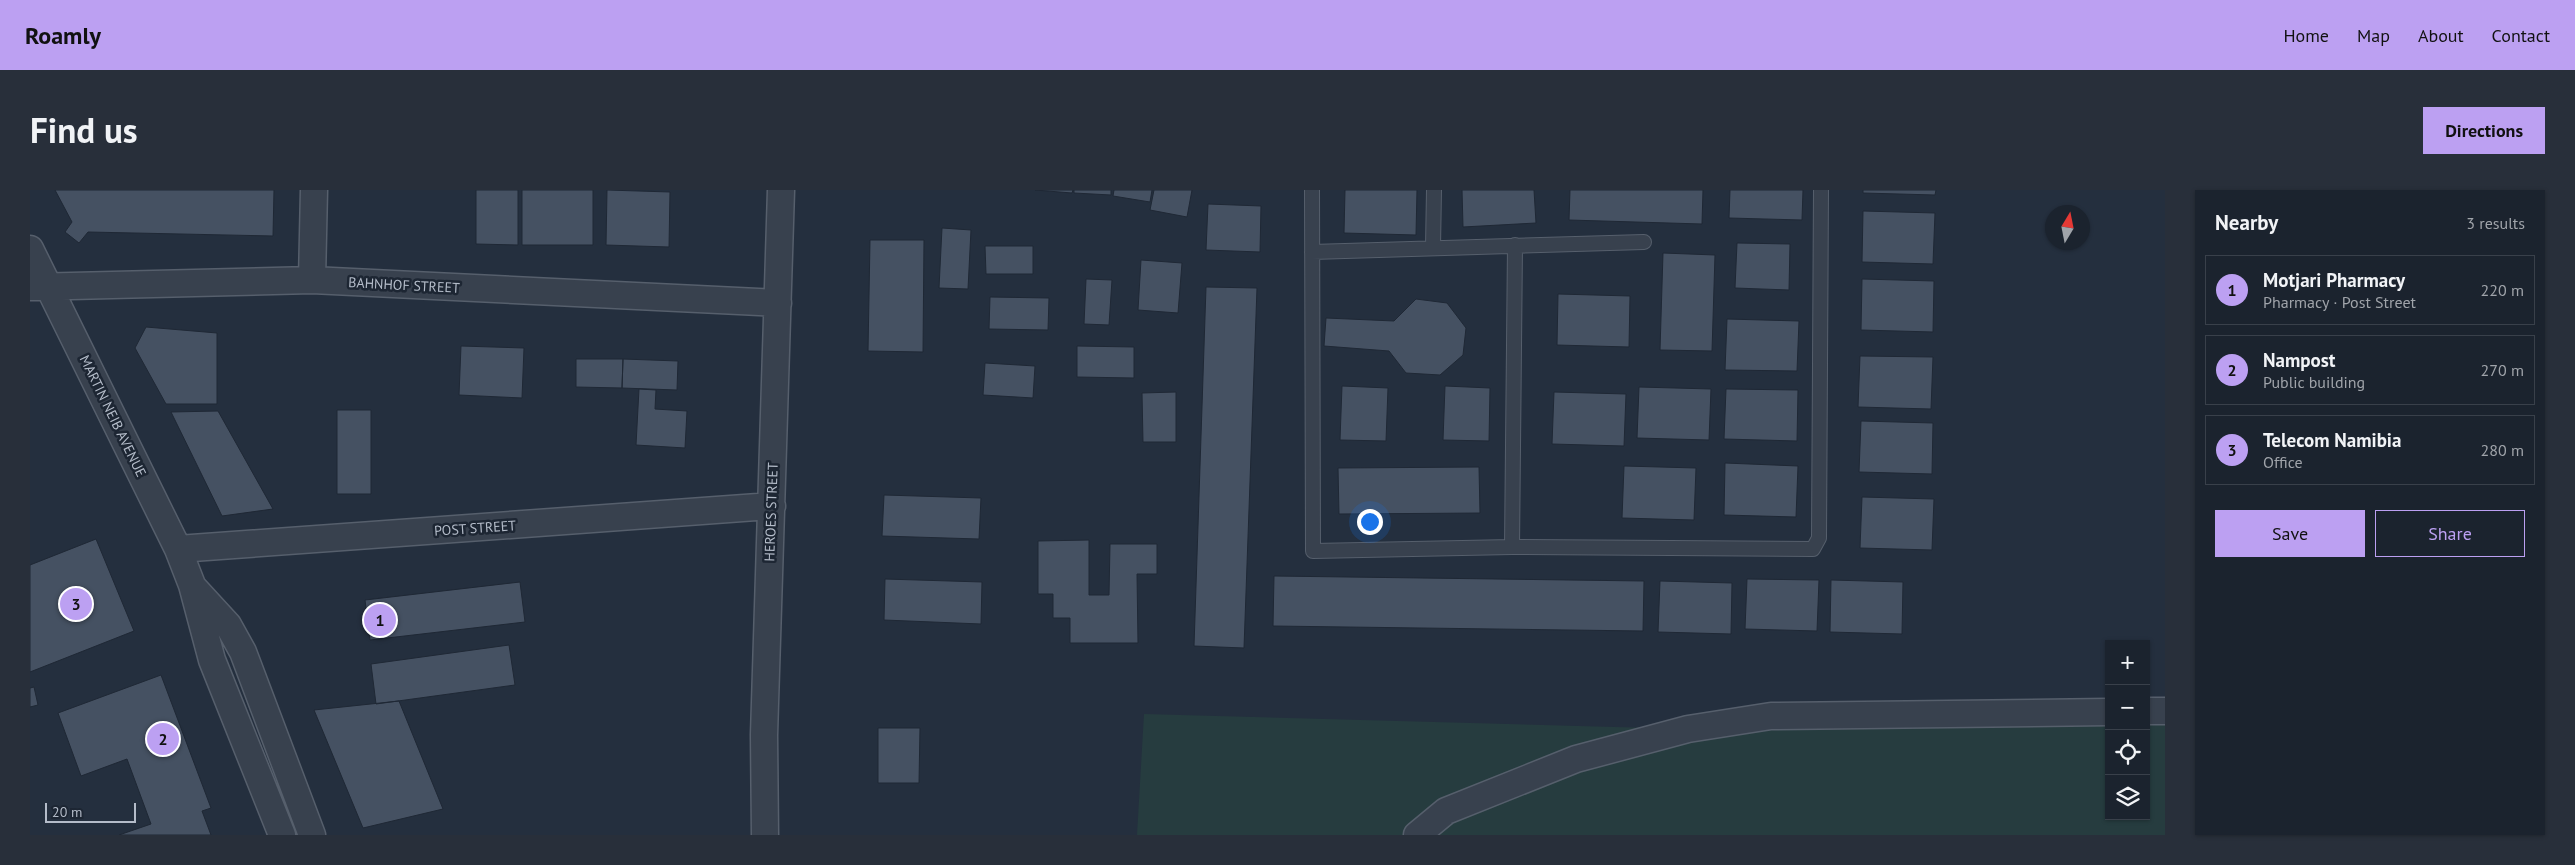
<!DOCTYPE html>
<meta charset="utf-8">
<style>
:root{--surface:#1b232e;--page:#282f3a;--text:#f1f3f6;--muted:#a0a4aa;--line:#39404a;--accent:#bca0f2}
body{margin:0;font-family:"PT Sans",sans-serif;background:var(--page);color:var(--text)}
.controls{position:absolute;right:15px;bottom:15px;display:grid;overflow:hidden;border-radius:0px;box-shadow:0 1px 4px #0004}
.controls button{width:45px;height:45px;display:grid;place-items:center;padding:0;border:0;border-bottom:1px solid var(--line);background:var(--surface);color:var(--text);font:25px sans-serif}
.compass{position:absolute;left:2015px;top:15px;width:45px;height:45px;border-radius:50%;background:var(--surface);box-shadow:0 1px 4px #0004;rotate:10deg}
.scale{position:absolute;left:15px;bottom:12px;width:91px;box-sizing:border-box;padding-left:5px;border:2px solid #b4bcc9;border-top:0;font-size:14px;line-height:18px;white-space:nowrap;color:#b4bcc9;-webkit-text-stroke:4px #1d2633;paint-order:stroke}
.you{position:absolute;left:1339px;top:331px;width:18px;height:18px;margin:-12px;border:4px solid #fff;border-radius:50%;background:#1a73e8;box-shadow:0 0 0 8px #1a73e833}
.badge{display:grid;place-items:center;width:32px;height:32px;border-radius:50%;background:var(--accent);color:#111;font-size:16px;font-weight:700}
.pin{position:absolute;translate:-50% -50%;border:2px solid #fff;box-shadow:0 1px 5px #0006}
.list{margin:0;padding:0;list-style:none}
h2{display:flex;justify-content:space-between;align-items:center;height:65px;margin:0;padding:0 20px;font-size:21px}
h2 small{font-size:16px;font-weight:400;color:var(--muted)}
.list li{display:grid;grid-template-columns:32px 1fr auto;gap:15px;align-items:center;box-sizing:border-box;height:70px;margin:0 10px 10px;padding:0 10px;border:1px solid var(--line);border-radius:0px}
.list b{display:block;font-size:19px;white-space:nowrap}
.list p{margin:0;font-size:16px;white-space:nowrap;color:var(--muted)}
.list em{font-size:16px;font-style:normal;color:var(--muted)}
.actions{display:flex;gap:10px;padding:15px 20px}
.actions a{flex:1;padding:11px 0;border:1px solid var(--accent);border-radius:0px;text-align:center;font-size:18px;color:var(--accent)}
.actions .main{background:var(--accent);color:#111}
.icon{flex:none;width:28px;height:28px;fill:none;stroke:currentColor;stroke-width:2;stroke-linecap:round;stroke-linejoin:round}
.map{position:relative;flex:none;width:2135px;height:645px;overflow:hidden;border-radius:0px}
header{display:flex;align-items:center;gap:30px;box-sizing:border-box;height:70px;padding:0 25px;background:var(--accent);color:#111}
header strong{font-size:24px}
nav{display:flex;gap:28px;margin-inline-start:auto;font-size:18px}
.intro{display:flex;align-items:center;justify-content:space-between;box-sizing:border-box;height:120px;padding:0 30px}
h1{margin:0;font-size:35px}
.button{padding:12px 22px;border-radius:0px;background:var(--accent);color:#111;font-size:18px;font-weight:700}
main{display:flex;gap:30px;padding:0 30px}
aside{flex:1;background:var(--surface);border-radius:0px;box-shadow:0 1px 4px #0004}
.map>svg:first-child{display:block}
.green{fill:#263c3f}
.building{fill:#455162;stroke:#1f2835}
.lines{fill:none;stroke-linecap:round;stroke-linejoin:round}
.service-casing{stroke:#565f6c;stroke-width:16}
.minor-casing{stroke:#565f6c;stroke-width:29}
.service{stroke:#38414e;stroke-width:14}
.minor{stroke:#38414e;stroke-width:26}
.labels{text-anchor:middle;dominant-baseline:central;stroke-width:5;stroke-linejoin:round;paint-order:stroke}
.street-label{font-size:14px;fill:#b4bcc9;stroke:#1d2633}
</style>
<header>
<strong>Roamly</strong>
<nav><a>Home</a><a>Map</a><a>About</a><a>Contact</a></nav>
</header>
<div class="intro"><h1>Find us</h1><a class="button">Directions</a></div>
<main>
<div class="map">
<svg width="2135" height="645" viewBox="0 0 2135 645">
<rect width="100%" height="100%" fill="#242f3e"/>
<path class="green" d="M2116,521h19v124h-1028l7,-121 544,15 421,-17v104h37z"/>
<path class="building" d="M25,0h219l-1,46 -185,-4 -9,11 -14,-11 7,-10z
M446,0h42v55l-42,-1z
M492,0h71v55h-71z
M577,0l63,2 -1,55 -63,-2z
M1005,0h38l-1,3z
M1044,0h37v5l-37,-2z
M1084,0h38l-2,12 -37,-6z
M1124,0h38l-5,27 -37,-7z
M1315,0h72l-1,45 -72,-2z
M1432,0h72l2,33 -73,4z
M1540,0h133l-1,34 -133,-4z
M1700,0h73l-1,30 -73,-2z
M1833,0h73l-1,5 -72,-2z
M1178,14l53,2 -1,46 -54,-2z
M1833,21l72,2 -2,51 -71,-2z
M912,38l29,2 -3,59 -29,-1z
M840,50h54l-1,112 -55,-1z
M1707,53l53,1 -1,46 -54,-2z
M955,56h48v28h-47z
M1633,63l52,2 -3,96 -52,-1z
M1111,70l41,3 -4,50 -40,-3z
M1056,89l26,1 -3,45 -25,-1z
M1832,89l72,2 -1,51 -72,-2z
M1176,97l51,1 -13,360 -50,-2z
M1528,104l72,2 -1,51 -72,-2z
M960,107l59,1 -1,32 -59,-1z
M1386,109l31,4 19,25 -3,27 -23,20 -34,-2 -17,-22 -65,-5 2,-28 68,3z
M1697,129l72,2 -2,50 -72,-1z
M116,137l71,6v71h-51l-31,-56z
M431,156l63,2 -2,50 -63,-3z
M1047,156l57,1v31l-57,-1z
M1830,166l73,1 -2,52 -73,-2z
M546,169h47l-1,29 -46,-1z
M593,169l55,2 -1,29 -55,-2z
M955,173l50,3 -2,32 -50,-3z
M1312,196l46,2 -2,53 -46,-1z
M1415,196l45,2 -1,53 -46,-1z
M1609,197l72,2 -2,51 -72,-2z
M609,199l17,1 -1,19 32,2 -2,37 -49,-3z
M1696,199l72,1 -1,51 -73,-2z
M1146,202v50h-33l-1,-49z
M1524,202l72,2 -2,52 -72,-2z
M307,220h34v84h-34z
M188,221l55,98 -51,7 -51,-104z
M1831,231l72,2 -1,51 -73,-2z
M1695,273l73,3 -2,51 -72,-2z
M1594,276l72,2 -2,52 -72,-2z
M1449,277l1,46 -141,1 -1,-46z
M854,305l97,3 -2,41 -97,-3z
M1832,307l72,2 -2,51 -72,-2z
M66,349l38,92 -104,41v-107z
M1059,350v55h20l1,-51h47v30h-20l1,69h-68v-25h-17v-24h-15v-53z
M1244,386l370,5 -1,50 -370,-5z
M855,389l97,3 -1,42 -97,-4z
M1717,389l72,1 -2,51 -72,-2z
M1801,390l72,2 -1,52 -72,-2z
M1630,391l72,2 -1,51 -73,-2z
M490,392l5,40 -155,18 -5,-40z
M479,455l6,40 -139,19 -5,-40z
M131,485l50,133 -9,3 9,24h-92l32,-11 -24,-65 -46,17 -23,-63z
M4,497l4,18 -8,2v-19z
M369,511l44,108 -80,19 -49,-118z
M848,538h42l-1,55h-41z"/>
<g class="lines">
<defs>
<path id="service" d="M1282,0l1,361 199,-4 301,2 6,-11 2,-348
M1403,57l1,-57
M1282,62l332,-10
M1482,357l3,-302"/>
<path id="minor" d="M0,59l148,300 14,36 20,75 70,175
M282,90l2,-90
M0,97l282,-7 466,23
M148,359l594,-43
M164,398l34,37 15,27 69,183
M2116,521h19
M735,645l-1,-100 17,-545
M1387,645l29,-24 130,-52 112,-30 83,-13 338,-4"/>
</defs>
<use href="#service" class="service-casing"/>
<use href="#minor" class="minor-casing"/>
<use href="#service" class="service"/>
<use href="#minor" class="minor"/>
</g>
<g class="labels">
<g class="street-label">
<text transform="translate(374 95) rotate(3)">BAHNHOF STREET</text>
<text transform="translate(83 226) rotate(64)">MARTIN NEIB AVENUE</text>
<text transform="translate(741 322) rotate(-88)">HEROES STREET</text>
<text transform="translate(445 338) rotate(-4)">POST STREET</text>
</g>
</g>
</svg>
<div class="controls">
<button>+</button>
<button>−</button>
<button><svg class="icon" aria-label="locate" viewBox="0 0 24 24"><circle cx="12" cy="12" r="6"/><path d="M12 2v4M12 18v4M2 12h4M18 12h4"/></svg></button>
<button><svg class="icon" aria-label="layers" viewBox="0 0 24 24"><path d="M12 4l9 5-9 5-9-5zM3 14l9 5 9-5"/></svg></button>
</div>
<svg class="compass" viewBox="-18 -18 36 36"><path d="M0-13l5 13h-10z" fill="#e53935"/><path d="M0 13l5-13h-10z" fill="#a0a4aa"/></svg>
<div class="scale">20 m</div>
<div class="you"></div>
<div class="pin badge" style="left:350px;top:430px">1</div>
<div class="pin badge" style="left:133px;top:549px">2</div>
<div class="pin badge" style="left:46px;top:414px">3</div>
</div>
<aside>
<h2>Nearby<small>3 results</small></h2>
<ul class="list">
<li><span class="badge">1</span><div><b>Motjari Pharmacy</b><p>Pharmacy · Post Street</p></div><em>220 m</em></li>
<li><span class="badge">2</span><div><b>Nampost</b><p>Public building</p></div><em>270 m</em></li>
<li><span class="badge">3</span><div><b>Telecom Namibia</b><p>Office</p></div><em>280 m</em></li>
</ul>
<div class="actions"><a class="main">Save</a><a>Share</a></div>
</aside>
</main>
